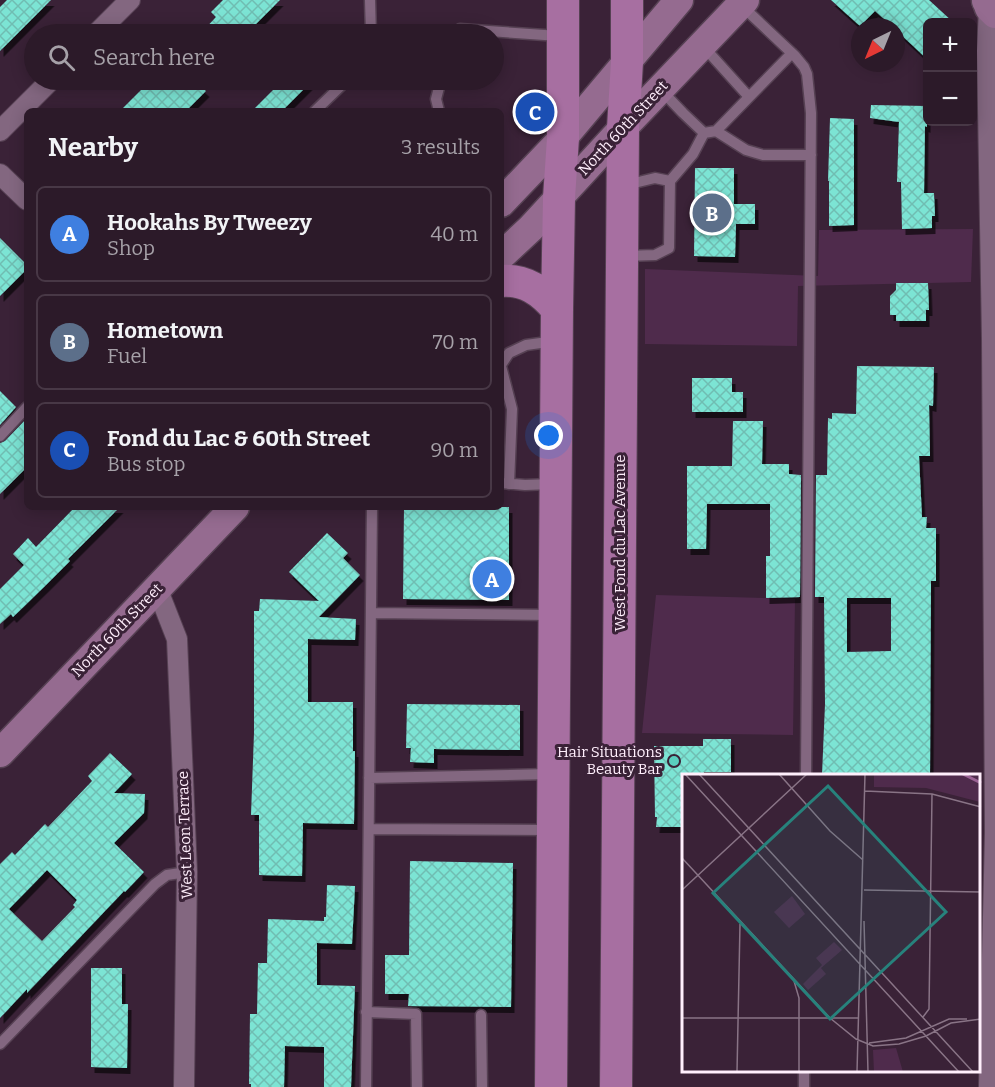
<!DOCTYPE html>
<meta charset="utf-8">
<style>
:root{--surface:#2c1a29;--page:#342331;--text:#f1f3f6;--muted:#a6a1a8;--line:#483846;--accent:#ea580c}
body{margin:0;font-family:Bitter,serif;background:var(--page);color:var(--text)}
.controls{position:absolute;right:18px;top:18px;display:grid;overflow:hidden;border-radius:9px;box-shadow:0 3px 15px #0003}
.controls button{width:54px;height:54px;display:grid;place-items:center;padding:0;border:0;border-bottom:2px solid var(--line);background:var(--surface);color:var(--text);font:30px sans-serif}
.compass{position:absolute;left:851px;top:18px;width:54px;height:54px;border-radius:50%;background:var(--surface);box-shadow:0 3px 15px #0003;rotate:223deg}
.you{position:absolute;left:549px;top:436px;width:21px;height:21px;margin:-15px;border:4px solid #fff;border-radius:50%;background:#1a73e8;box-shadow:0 0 0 9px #1a73e833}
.badge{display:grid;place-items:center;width:39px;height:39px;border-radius:50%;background:var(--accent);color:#fff;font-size:20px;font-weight:700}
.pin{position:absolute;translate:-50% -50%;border:3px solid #fff;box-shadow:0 2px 6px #0006}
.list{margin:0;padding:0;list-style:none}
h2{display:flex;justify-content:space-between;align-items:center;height:78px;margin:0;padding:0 24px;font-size:26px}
h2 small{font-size:20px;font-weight:400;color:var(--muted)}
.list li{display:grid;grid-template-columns:39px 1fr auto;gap:18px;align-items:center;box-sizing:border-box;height:96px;margin:0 12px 12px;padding:0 12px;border:2px solid var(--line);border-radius:9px}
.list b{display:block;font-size:22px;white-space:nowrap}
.list p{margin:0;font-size:20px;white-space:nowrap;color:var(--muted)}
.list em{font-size:20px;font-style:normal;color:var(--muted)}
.icon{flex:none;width:33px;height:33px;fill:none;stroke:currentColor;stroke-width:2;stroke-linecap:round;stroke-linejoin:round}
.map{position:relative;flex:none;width:995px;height:1087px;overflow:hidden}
.search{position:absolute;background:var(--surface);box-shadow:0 3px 15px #0003;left:24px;top:24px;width:480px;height:66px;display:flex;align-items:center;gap:15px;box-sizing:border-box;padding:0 21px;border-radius:33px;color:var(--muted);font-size:22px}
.panel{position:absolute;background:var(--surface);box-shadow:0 3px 15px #0003;left:24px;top:108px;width:480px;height:402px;border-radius:9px}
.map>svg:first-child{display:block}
.grass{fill:#4f2b4c}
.building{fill:url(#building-cross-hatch);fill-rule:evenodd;filter:url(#shadow)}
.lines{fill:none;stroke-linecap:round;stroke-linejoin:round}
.lane-casing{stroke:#564153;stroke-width:13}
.street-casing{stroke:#564153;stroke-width:22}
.secondary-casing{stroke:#564153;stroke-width:31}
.primary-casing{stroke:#564153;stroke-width:34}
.lane{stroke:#836780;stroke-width:10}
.street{stroke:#836780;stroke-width:20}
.secondary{stroke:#956b90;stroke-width:28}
.primary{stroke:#a76fa1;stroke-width:32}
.poi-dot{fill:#5acebe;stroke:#3a2237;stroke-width:2}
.labels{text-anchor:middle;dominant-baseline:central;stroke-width:6;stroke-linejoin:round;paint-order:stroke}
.street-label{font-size:15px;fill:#ffeffc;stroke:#3a2237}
.poi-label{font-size:15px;fill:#ffeffc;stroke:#3a2237;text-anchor:end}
.inset-river{fill:none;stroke:#9a6294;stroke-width:3}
.inset-road{fill:none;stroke:#897486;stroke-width:1.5}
.view{fill:#27827c;fill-opacity:0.15;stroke:#27827c;stroke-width:3}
.inset-edge{fill:none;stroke:#ffeffc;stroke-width:3}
</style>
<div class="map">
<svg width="995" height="1087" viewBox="0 0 995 1087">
<defs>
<pattern id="building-cross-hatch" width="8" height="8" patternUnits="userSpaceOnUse" patternTransform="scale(1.5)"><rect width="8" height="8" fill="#7ce4d4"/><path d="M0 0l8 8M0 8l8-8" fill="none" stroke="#70bdb2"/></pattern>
<filter id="shadow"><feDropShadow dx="3.5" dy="6" stdDeviation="0" flood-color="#0009"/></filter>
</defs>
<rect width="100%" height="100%" fill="#3a2237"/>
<path class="grass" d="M973,229l-2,53 -173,4 -1,60 -152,-2v-75l173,7 1,-46z
M656,595l139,4 -2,136 -151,-2z"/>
<path class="building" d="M7,0h44l-51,51v-44z
M223,0h57l-34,34h-46l16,-17 -5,-5z
M831,0h98l24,22h-26v37l-31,-29v-3h-3l-18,-16 -15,15z
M151,80h43l12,11 -20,20h-66z
M283,80h30l-31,31h-30z
M871,105l56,1v21l-2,-1 -1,67h10l1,23h-3v12l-30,1 -1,-47h-4l2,-60 -29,-4z
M830,118l24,1v106l-25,1v-45h-1z
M695,168h39v36h21v20h-19l-1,33 -41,-1z
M0,238l27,27v4l-27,27z
M896,283h32l1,27h-3v11h-30v-6h-6v-19l6,-6z
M857,366l77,1 -1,39 -4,-1 1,51h-11l3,61h5l-1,11h10v53h-5l-1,194h-108l3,-71 -1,-107h-9l1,-122h11l1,-57 4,1v-6l24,1zM847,598h44v53l-44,1z
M692,378h40v14h11v20h-51z
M0,391l16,16 -16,18z
M27,418v49l-27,27v-51l5,-2z
M733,421h30l-1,43h27v10l12,1 -1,122 -34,1v-42h4v-52h-63l-1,45h-19v-83h45z
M75,507h45l-52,52 2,2 -25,25 -32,31 -2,-3 -11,10v-35l24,-24 -11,-11 15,-16 8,9z
M404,507h105v93l-106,-1z
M327,533l21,20 -5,5 17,17 -41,42 37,2 -1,21 -47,-1v63h45v49h2l-1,73 -51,-1 -1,53 -43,-1v-60h-8l3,-82v-122h5l1,-12 59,2 -30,-29z
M407,704l113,1v45l-86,-1v14l-24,-1 1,-14h-5z
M703,739h28v33h-27v3h-21v52h-27l1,-10h-2l-1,-71h49z
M110,753l22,21 -18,19 31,1 -1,19 -30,30 30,29 -19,20 -1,-1 -97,102v-4l-27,29v-154l12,-12 3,3 30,-31 3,3 44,-46 -4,-5zM47,870l30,30 -4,5 2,2 -33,34 -33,-32z
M410,861l103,2 -2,144 -103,-1 1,-12h-24v-39h24z
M327,885l28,1 -3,58 -35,-1v42l38,1 -4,101h-27v-40l-39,-1 -1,41h-33v-3h-2l1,-70h7l1,-51h9l1,-44 56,2v-4h2z
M91,968h31v36h6l-1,64 -36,-1z"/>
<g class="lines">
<defs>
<path id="lane" d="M370,0l1,34
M741,5l54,51 9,11 3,7 4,39 -5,662
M456,34l4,-5 99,7
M703,46l46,51
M661,90l22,23 21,20 12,-2 76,-78
M315,111l32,-31
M439,111l-3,-12 5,-19
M716,131l30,19 17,5h48
M670,181l23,-27 11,-21
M625,256l30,-1 14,-7 1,-67 -15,-3 -29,7
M501,365l8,-12 17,-8 29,-4
M501,366l11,43 -3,75
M0,436l27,-29
M501,483l24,2 27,-1
M371,613l180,2
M369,778l181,-4
M369,829l180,1
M366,1012l50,2 1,73
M481,1015l1,72
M0,1044l155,-160 12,-9 20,-3
M366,1087l6,-580
M804,1087v-17"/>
<path id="street" d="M982,2l7,6 -2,43 5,288 3,493 -6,255
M96,34l34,-34
M0,131l51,-51
M0,174l27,26
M157,588l20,51 10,233 -3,215"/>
<path id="secondary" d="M986,0l3,8 6,6
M501,203l62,-65 116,-138
M501,256l30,-28 92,-100 122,-128
M0,753l235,-246"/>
<path id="primary" d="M501,281c24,-2 41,10 56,28
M551,1087l6,-778 2,-111 4,-60v-138
M616,1087l7,-959 4,-66v-62"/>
</defs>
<use href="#lane" class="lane-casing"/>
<use href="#street" class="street-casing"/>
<use href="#secondary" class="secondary-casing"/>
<use href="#primary" class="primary-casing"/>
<use href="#lane" class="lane"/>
<use href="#street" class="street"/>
<use href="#secondary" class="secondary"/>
<use href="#primary" class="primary"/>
</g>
<circle class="poi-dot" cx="674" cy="761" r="6"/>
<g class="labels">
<g class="street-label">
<text transform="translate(623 128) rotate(-47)">North 60th Street</text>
<text transform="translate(620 543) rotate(-90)">West Fond du Lac Avenue</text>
<text transform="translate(117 630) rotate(-46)">North 60th Street</text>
<text transform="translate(185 835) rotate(-92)">West Leon Terrace</text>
</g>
<g class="poi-label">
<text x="662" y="752">Hair Situations<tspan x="662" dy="17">Beauty Bar</tspan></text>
</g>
</g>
<g transform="translate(682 774)">
<rect width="298" height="298" fill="#3a2237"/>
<path d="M110,122l13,18 -16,14 -15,-16zM152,168l8,8 -21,18 5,6 -18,16 -5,-6 19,-19 -6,-7zM214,274l7,24h-29l-1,-22z" fill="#4f2b4c"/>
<path d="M192,0h106v28l-54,-14 -52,-1z" fill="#4f2b4c"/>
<path class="inset-river" d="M281,0l18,9"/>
<path class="inset-road" d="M3,0l274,298M17,0l274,298M97,0l51,57 33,29M183,17l67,3 49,13M0,84l148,160 26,21 17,7 26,-2 27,-8 25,-13 30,-4M0,116l125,-116M182,116l117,2M182,147l4,151M112,207l5,17v74M241,243l6,-8 3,-215M0,244h176M187,269l37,-5 43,-19h18M55,298l3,-148M175,298l8,-298"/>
<path class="view" d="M146,12l118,126 -116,107 -117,-126z"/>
<rect width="298" height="298" class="inset-edge"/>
</g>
</svg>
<div class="controls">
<button>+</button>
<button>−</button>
</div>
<svg class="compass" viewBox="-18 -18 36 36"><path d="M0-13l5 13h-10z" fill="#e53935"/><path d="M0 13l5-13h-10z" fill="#a6a1a8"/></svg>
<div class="you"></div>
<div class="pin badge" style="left:492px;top:579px;background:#3f7fe0">A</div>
<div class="pin badge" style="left:712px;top:213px;background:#5c6f8a">B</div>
<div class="pin badge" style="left:535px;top:112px;background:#1a4fb4">C</div>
<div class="search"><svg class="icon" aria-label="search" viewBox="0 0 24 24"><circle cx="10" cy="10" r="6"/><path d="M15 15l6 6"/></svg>Search here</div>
<section class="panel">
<h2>Nearby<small>3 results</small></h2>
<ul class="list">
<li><span class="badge" style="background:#3f7fe0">A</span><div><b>Hookahs By Tweezy</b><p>Shop</p></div><em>40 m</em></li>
<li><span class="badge" style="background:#5c6f8a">B</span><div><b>Hometown</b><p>Fuel</p></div><em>70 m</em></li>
<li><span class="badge" style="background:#1a4fb4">C</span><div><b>Fond du Lac &amp; 60th Street</b><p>Bus stop</p></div><em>90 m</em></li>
</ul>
</section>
</div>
